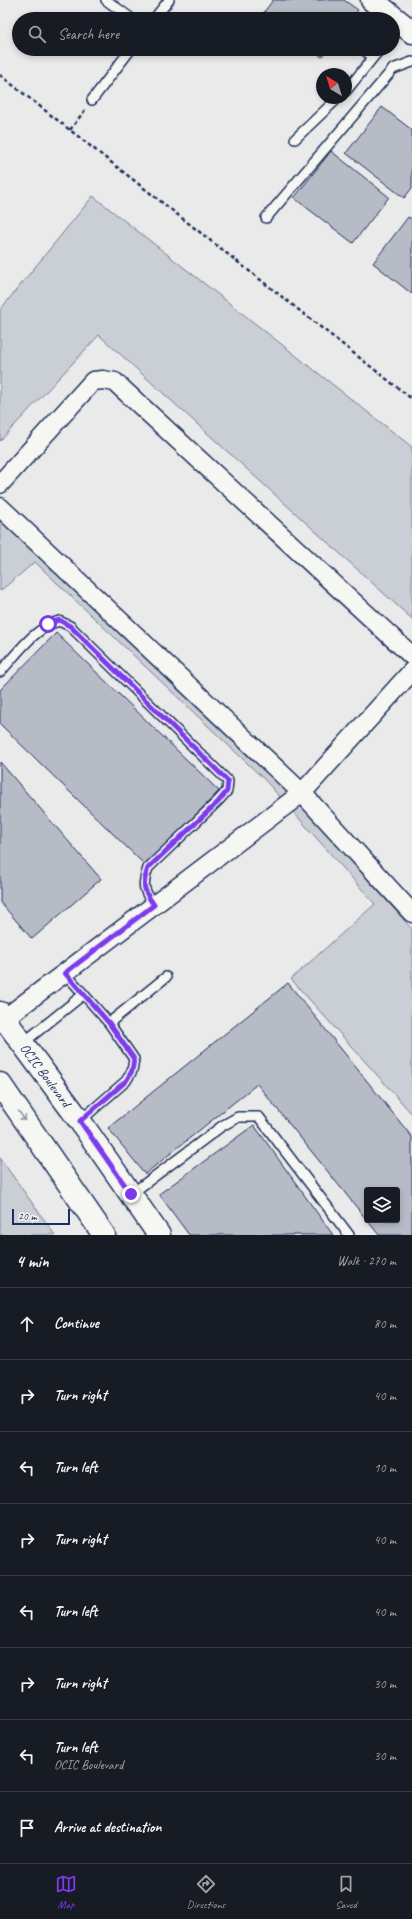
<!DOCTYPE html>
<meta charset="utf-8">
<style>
:root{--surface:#171b24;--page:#242831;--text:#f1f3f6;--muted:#9ea1a6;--line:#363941;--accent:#7c3aed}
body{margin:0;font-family:Caveat,sans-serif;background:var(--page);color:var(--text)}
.controls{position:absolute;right:12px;bottom:12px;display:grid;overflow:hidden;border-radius:4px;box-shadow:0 2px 6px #0003}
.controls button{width:36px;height:36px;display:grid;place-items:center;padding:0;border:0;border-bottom:1px solid var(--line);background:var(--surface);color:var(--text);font:20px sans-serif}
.compass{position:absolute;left:316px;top:68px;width:36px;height:36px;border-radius:50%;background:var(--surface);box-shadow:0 2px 6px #0003;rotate:322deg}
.scale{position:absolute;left:12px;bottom:10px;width:58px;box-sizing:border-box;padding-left:4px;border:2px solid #1b2f5e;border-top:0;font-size:11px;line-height:14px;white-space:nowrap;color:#1b2f5e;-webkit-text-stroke:3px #f6f6f2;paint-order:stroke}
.stop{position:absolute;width:12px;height:12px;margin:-9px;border:3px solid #7c3aed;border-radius:50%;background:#fff}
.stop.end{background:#7c3aed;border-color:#fff;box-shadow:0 1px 4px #0008}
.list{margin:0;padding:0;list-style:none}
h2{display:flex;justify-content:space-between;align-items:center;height:52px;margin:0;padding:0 16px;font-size:17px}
h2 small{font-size:13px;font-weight:400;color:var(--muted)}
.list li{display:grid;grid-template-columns:26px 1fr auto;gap:12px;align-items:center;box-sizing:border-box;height:72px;padding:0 16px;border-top:1px solid var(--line)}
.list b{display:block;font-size:15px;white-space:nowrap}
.list p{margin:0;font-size:13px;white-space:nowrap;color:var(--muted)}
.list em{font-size:13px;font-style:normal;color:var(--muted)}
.icon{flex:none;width:22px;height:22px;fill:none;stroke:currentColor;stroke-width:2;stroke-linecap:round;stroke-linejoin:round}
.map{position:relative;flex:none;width:412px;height:1235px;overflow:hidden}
.search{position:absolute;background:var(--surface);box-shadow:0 2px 6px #0003;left:12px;right:12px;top:12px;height:44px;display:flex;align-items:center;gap:10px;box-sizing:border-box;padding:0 14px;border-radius:22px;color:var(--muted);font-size:15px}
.sheet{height:628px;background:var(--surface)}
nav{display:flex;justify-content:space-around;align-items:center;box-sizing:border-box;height:56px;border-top:1px solid var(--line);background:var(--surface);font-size:11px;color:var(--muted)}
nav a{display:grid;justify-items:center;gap:2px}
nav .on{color:var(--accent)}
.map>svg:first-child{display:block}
.green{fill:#caced5;stroke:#727e9a}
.building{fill:#b6bbc6;stroke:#1b2f5e;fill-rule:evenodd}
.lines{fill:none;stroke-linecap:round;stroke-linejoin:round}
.lane-casing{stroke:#1b2f5e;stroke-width:12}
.street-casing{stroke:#1b2f5e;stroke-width:21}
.secondary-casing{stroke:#1b2f5e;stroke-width:25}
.highway-casing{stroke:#1b2f5e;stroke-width:25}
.path{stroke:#1b2f5e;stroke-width:2.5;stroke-dasharray:4 3;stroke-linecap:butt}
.lane{stroke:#f6f6f2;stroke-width:9}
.street{stroke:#f6f6f2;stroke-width:18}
.secondary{stroke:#f6f6f2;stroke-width:22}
.highway{stroke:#f6f6f2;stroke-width:22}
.oneway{stroke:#8892a8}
.route{stroke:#7c3aed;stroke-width:5}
.labels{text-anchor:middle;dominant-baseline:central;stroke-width:3.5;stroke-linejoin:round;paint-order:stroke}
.street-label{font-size:14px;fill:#1b2f5e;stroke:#f6f6f2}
</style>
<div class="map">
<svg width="412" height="1235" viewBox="0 0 412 1235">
<rect width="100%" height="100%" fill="#e9eae9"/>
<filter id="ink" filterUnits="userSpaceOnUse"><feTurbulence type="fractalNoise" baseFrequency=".025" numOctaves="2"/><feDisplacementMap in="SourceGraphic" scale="8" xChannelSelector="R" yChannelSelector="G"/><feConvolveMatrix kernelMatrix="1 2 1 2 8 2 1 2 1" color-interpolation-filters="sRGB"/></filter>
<g filter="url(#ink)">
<path class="green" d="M93,196l319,251v172l-313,-284 -99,106v-131z
M0,517l272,256 140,156v185l-121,-135 84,-75 -111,-125 -229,-217 -35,29z
M0,1158l55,77h-55z"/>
<path class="building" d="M273,0h71l14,10 -7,9h-78l-9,-7z
M312,49h16l-6,8z
M382,107l30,23v58l-8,10 -58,-45z
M331,151l58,46 -36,46 -59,-45z
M408,217l4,2v75l-39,-31z
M56,633l163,158 -73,75 -146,-142v-34z
M0,762l101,117 -69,60 -32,-37z
M288,983l124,154v98h-33l-122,-151 -112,90 -37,-46zM367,1190h30v30h-30z
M254,1125l79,110h-144l-30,-41z"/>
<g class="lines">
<defs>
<path id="lane" d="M106,0l26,19
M154,19l15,-19
M363,49l10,8
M346,91l34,-42
M92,100l39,-51
M295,139l43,-41
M266,218l127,-149 19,-7
M0,672c17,-18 34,-44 59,-51l11,5 158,155 -1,10 -9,10 -70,67c-6,17 -5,22 6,37
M65,973l44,50 57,-46
M23,1043l61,-49
M80,1121l46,-40 6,-10 2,-12 -25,-36
M131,1194l91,-68 16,-9h21l90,118"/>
<path id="street" d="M0,484l93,-103 10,-1 12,2 297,274
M0,507l302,286 110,120
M0,1022l302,-229 110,-122"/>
<g id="secondary">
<path id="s1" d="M0,1013l80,108 79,114"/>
<path d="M0,1084l104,151"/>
</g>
<path id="highway" d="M372,0l40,32"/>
</defs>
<use href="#lane" class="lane-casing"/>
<use href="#street" class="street-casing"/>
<use href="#secondary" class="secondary-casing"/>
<use href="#highway" class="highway-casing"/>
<path class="path" d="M0,75l412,324
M70,130l15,-20"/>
<use href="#lane" class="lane"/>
<use href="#street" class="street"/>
<use href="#secondary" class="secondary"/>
<use href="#highway" class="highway"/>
</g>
<defs><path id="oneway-shaft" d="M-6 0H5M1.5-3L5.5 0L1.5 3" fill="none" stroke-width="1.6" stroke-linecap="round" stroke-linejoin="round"/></defs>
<use class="oneway" href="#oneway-shaft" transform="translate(22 1116) rotate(56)"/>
</g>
<g class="lines" filter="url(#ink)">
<path class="route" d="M48,624l11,-4 11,6 158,155 -1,10 -9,11 -70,66c-6,17 -5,22 6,37l-89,68 44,50 25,36 -2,12 -6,10 -46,40 51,73"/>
</g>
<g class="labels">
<g class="street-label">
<text stroke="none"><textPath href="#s1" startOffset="77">OCIC Boulevard</textPath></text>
</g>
</g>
</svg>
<div class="controls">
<button><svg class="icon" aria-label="layers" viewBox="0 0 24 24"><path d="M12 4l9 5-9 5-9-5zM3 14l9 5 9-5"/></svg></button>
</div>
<svg class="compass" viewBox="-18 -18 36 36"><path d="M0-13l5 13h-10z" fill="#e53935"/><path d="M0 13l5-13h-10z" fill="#9ea1a6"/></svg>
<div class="scale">20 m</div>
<div class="stop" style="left:48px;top:624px"></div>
<div class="stop end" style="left:131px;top:1194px"></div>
<div class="search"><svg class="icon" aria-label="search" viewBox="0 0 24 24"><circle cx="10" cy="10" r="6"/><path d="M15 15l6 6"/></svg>Search here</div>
</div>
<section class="sheet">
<h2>4 min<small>Walk · 270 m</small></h2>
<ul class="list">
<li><svg class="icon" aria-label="ahead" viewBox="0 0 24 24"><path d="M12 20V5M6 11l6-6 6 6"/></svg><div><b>Continue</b></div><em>80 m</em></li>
<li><svg class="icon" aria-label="right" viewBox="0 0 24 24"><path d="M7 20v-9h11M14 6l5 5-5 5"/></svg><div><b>Turn right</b></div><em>40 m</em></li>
<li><svg class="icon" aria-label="left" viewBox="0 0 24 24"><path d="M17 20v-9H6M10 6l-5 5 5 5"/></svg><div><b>Turn left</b></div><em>10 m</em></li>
<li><svg class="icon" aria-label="right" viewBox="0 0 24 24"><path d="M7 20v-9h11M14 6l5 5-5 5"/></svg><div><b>Turn right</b></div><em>40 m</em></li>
<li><svg class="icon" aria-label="left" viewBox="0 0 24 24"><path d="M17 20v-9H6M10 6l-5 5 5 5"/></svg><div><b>Turn left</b></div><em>40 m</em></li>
<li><svg class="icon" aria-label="right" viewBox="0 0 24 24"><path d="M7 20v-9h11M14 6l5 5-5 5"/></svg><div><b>Turn right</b></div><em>30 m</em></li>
<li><svg class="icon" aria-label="left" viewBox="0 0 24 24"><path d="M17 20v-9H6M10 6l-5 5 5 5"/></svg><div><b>Turn left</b><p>OCIC Boulevard</p></div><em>30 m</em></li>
<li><svg class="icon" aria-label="arrive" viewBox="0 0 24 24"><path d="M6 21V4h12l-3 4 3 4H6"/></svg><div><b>Arrive at destination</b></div></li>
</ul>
</section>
<nav>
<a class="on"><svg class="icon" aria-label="map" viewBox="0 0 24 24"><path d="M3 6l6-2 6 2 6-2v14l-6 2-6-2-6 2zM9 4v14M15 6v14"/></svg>Map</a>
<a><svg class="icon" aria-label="directions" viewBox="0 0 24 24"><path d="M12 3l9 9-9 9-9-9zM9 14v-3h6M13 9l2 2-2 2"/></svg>Directions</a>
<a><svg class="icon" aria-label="saved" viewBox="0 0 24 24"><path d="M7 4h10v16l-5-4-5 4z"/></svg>Saved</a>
</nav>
